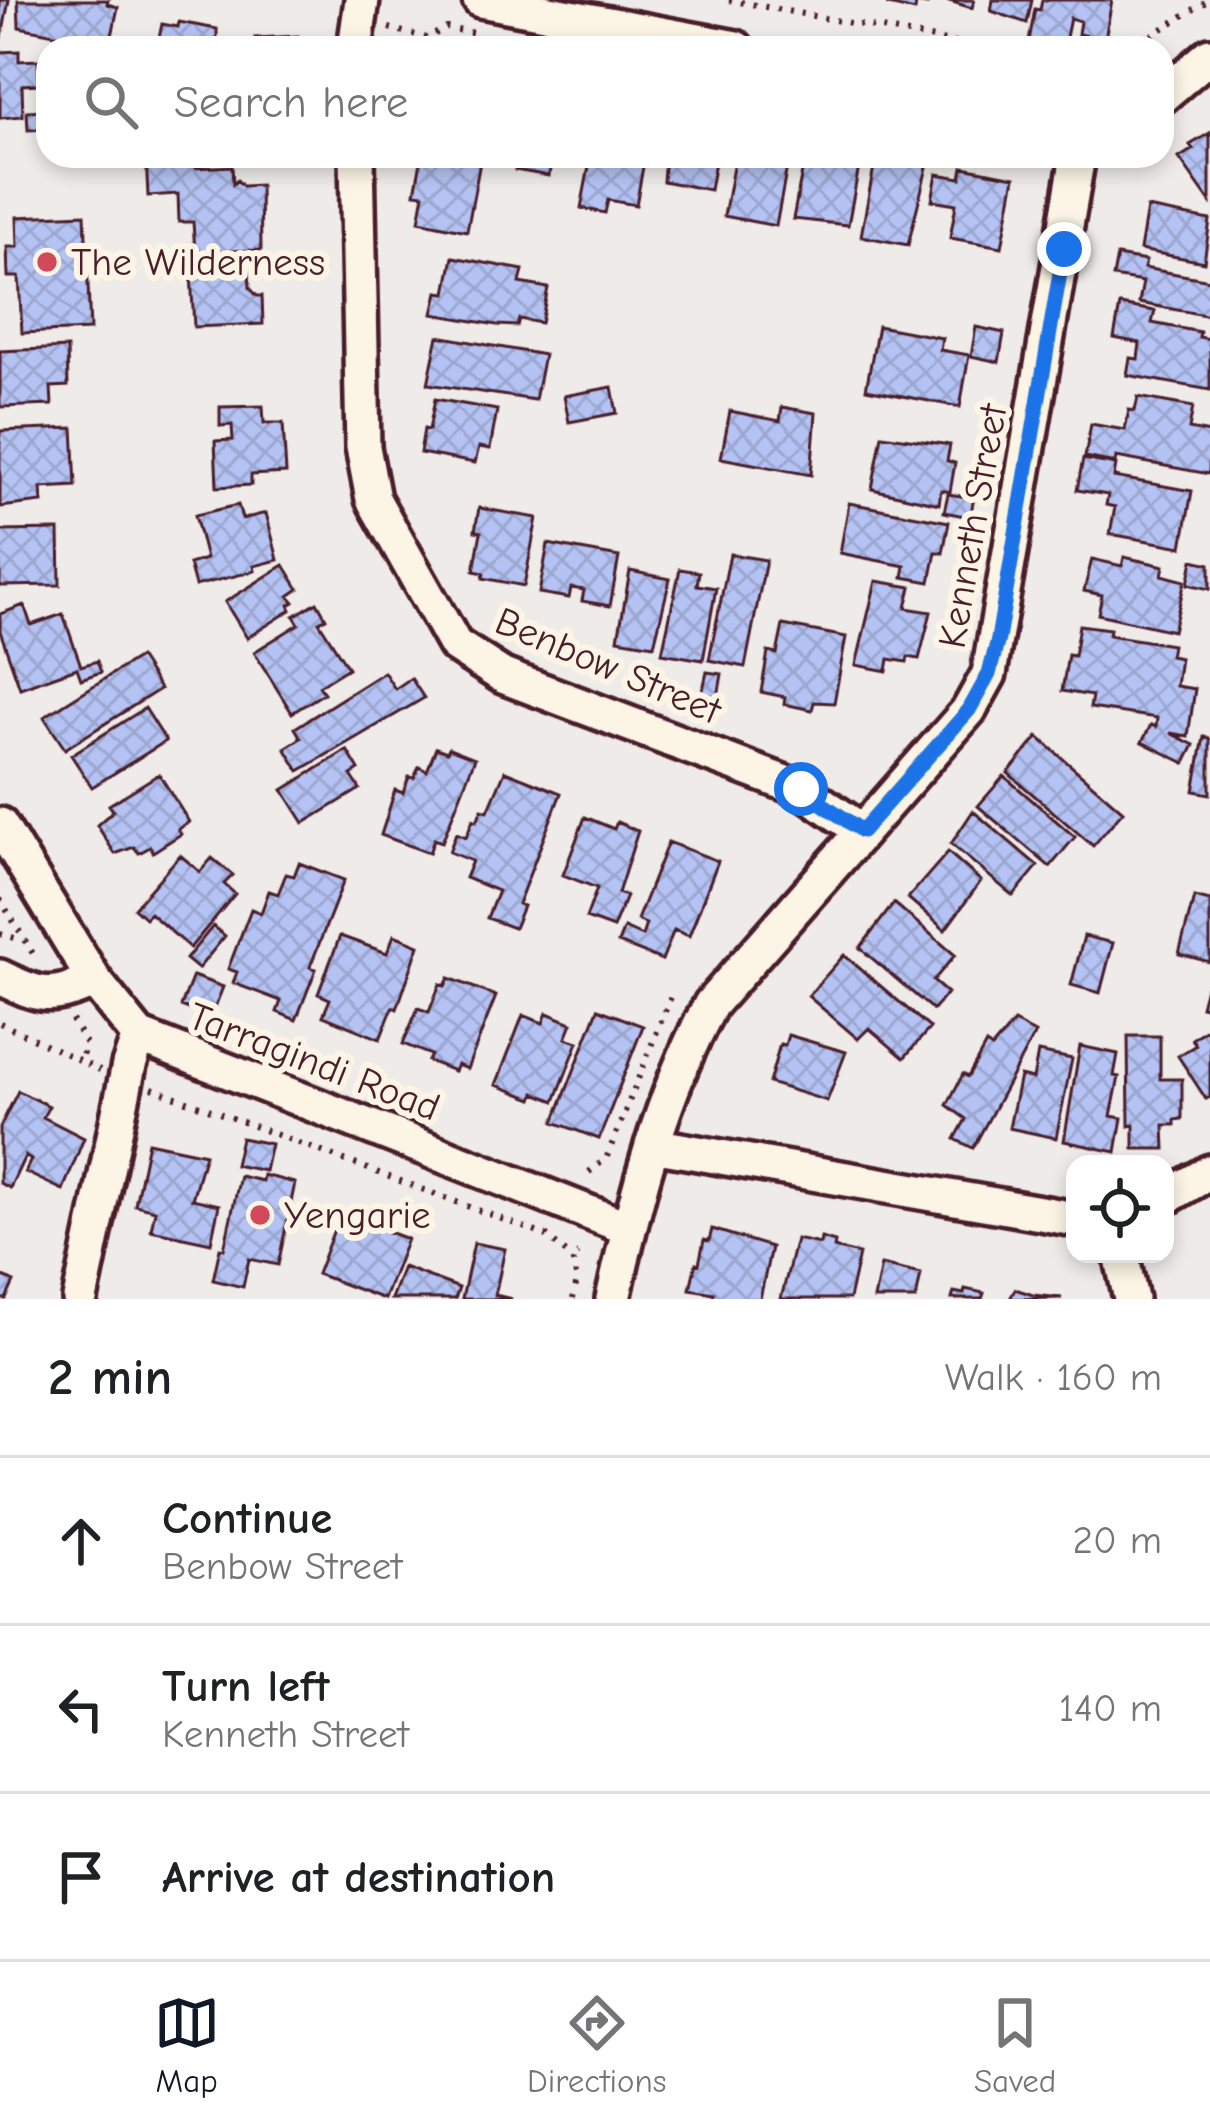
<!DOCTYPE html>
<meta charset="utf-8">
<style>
:root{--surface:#fff;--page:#f6f6f6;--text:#202124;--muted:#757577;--line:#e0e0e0;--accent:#111827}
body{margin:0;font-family:"Comic Neue",sans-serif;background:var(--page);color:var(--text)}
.controls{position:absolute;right:36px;bottom:36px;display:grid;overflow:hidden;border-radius:24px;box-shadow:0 6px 18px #0003}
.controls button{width:108px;height:108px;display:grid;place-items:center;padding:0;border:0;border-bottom:3px solid var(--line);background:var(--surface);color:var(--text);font:60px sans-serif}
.stop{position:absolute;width:36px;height:36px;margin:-27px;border:9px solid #1a73e8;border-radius:50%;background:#fff}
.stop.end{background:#1a73e8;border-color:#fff;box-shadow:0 3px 12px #0008}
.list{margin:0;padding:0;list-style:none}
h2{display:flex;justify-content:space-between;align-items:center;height:156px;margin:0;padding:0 48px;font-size:51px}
h2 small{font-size:39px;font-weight:400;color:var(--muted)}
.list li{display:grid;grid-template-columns:78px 1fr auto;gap:36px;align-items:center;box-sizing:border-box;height:168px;padding:0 48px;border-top:3px solid var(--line)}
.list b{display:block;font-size:45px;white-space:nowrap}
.list p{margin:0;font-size:39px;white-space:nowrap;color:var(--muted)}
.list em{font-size:39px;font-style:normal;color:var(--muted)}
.icon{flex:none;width:66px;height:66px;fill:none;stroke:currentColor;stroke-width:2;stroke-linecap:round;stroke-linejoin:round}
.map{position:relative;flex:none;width:1210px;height:1299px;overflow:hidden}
.search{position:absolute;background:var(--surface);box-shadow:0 6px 18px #0003;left:36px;right:36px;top:36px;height:132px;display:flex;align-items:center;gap:30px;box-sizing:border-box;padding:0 42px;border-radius:36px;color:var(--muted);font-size:45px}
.sheet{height:660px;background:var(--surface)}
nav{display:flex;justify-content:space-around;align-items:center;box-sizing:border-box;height:168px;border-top:3px solid var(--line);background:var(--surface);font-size:33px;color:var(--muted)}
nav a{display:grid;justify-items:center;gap:6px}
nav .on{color:var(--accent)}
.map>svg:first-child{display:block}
.building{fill:url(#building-cross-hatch);stroke:#4a1f2b;stroke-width:3}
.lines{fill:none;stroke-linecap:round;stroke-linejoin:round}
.minor-casing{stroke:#4a1f2b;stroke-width:42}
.path{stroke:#4a1f2b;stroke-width:6;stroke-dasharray:3 9;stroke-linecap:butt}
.minor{stroke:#fcf5e5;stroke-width:33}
.route{stroke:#1a73e8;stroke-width:15}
.poi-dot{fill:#d1495b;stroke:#fcf5e5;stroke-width:4.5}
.labels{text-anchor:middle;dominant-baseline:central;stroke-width:12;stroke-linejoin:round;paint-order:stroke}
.poi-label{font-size:39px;fill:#4a1f2b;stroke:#fcf5e5;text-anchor:start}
.street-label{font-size:39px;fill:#4a1f2b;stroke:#fcf5e5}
</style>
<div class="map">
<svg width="1210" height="1299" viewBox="0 0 1210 1299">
<defs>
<pattern id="building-cross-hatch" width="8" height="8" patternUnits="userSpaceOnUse" patternTransform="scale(3)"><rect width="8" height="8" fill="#b4c3f3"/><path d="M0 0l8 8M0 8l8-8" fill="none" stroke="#9ca7d0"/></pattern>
</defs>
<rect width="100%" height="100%" fill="#eeebe8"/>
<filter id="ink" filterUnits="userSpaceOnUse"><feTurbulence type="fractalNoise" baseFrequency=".00833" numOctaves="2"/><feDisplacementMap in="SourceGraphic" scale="24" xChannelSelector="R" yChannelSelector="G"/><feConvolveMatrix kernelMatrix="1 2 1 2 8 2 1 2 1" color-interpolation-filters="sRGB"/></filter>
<g filter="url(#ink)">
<path class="building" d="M0,0h9l-7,37h-2z
M18,0h90l-1,4 11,3 -7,34 -11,-2v4l-81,-16z
M890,0h38l-1,5 -11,-2 -1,8 -27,-6z
M946,0h28l-2,8z
M993,0h39l-5,23 -36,-12z
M1042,0h70l-7,39 -27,-5 2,-13 -10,-3 -6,29 -35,-6 6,-32 5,1z
M179,22l38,7v19h-60l5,-24 16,3z
M298,36v12h-42l-1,-10z
M19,51v10l19,-1 1,24 -17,1 1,31 -23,2v-66z
M48,110v19l-20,1 -1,-19z
M1210,133v69l-31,-44 14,-9 -3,-4z
M86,156h23v6h-23z
M146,156h50v12l36,-2 1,18 4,-4 6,6 17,-1 1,65 -66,2 -2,-30h-14l-1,-28 -30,2z
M422,156h54l-1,5 5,1 -13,69 -48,-10 5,-27 -9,-1z
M517,156h35l-3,20 -34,-6z
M591,156h54l-9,49 -28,-5 -3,13 -24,-5z
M665,156h51l-6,34 -47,-9z
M735,156h54l-13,70 -52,-10z
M805,156h56l-13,69 -55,-6z
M876,156l52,7 -20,82 -47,-9z
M963,167l52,10 -13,70 -52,-9 6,-34 -24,-4 5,-26 24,4z
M1147,208l63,12 -6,42 -64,-12z
M85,214l5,116 -68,3 -3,-56h-11l-1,-30h11l-1,-30z
M1117,256l29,5 -2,7 66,12v36l-71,-13 4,-21 -30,-5z
M453,257l70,13 -3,13 28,5 -7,35 -22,-4 -2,7 -20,-1 -64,-11 5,-22 8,1z
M249,271l1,17 7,8h5l1,28 -69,3 -3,-53z
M1120,305l35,6 -3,12 48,9 -1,5 11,2v51l-83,-15 3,-17 8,1 2,-16 -26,-5z
M878,326l64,12 -2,12 29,5 -9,52 -94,-18z
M976,327l28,6 -5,29 -28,-6z
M438,336l106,19 -9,45 -107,-16z
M67,348l1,38 -17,1 1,18 -52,2v-56z
M612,387l5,26 -48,9 -5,-26z
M1138,397l55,10 -4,22 21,4 -1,41 -93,-17 -1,6 -30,-6 6,-33 34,6 4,-20 6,1z
M435,399l62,11 -7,39 -11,-2 -4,16 -55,-10 4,-24 5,1z
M263,406l1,17h19l3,50 -35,2v10l-34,2 -2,-46 18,-1 -1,-15 -12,1v-19z
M782,407l34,6 -5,62 -90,-17 9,-47 50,10z
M73,428l3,58 -35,2 1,14 -42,5v-76z
M882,435l68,10 -3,16 8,2 -5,29 -9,-2 -2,14 -67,-15z
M1083,459l33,6 -2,12 78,14 -10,56 -72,-13 5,-27 -9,-2 2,-10 -31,-5z
M948,494l26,4 -4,19 -26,-5z
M849,503l100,19 -6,31 -7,-1 -6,30 -27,-5 2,-11 -65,-13z
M238,505l4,14 24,-6 12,47 -24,6 1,5 -60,15 -6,-22 17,-5 -11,-44z
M479,508l58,10 -13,68 -41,-8 1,-5 -10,-2 7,-39 -6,-1z
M59,530l1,55 -60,1v-55z
M548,544l71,13 -9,49 -28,-5 2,-11 -13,-2 -2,10 -30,-5z
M730,554l36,6 -21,107 -36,-7z
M1124,557l40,9 -2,9 23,6 -12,50 -75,-17 4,-19 -18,-4 8,-32 30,7z
M1193,560l17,4v25l-22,-5z
M284,565l15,24 -10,7 5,6 -5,3 2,5 -44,28 -22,-36z
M680,569l19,3 -2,13 19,3 -13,72 -41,-7z
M630,571l40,8 -16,66 -36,-6z
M876,581l35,6 -5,21 25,4 -12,47 -11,-2 -1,5 -18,-3 -2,12 -31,-6z
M317,602l9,16 -7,4 29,46 -29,18 5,7 -32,20 -38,-61 45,-28 -5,-8z
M24,605l7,20 32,-11 18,52 16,-5 4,11 -20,7 -4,-11 -57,20 -20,-57v-17z
M783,625l63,12 -12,66 -20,-1 -2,8 -28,-6 1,-7 -24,-5 7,-40 9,2z
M1079,625l31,4 -1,6 63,10 -2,11 10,2 -4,28 19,3 -7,47 -18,-3 24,12 -9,18 -43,-21 9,-17 5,2 1,-9 -67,-10 2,-12 -30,-5 6,-36 6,1z
M139,657l21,32 -95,60 -21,-32z
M384,672l11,17 16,-11 13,20 -125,73 -14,-23 16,-10 -6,-10z
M707,672l15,2 -4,23 -16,-3z
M145,708l21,33 -74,46 -21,-32z
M1038,737l85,74 -30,35 -85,-73z
M1204,737l6,2v55l-16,-3z
M436,748l11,4 2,-4 26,10 -33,84 -8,-3 -5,14 -48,-18 14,-45 8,3 6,-16 5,1 5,-11 8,4z
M347,750l12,20 -8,5 9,14 -56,34 -21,-33z
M505,771l56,22 -43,111 5,2 -9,22 -27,-10 11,-27 -33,-13 7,-17 -23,-9 7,-19 10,4 7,-18 4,2 5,-12 6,2z
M159,774l30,48 -11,7 3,5 -28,18 -3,-5 -11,6 -5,-6 -19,7 -18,-29 16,-14 -4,-6z
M1004,776l71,61 -25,30 -72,-61z
M973,811l65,55 -25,30 -62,-52z
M585,817l29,12 3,-7 21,9 -20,62 8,3 -13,32 -27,-10 11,-30 -34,-13z
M668,842l50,19 -29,75 -15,-6 -12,30 -44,-17 6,-15 18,8 4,-12 -9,-4z
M948,852l33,29 -36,49 -37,-32z
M180,855l20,17 12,-14 21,17 -9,9 11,10 -45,54 -40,-35 -5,5 -11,-10z
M299,863l45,17 -34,87 6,2 -20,51 -19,-8 4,-11 -48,-18 4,-11 -9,-3 23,-60 10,4 8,-22 9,3 8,-20 8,2z
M1194,897l16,4v61l-31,-8z
M894,903l61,52 -22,26 14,12 -14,17 -73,-62z
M213,926l12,10 -27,33 -12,-10z
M394,935l25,10 -22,64 -4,-2 -13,32 -57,-23 7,-17 -12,-5 22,-58 47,17z
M1084,936l29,7 -13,50 -29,-8z
M844,955l86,73 -26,30 -35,-30 -11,11 -50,-43z
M193,976l30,11 -12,30 -30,-11z
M449,978l47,18 -29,73 -10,-4 -3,6 -26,-10 3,-6 -28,-11 15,-36 11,4 11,-28 5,2z
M1208,979h2v29l-9,-2z
M598,1009l45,17 -44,113 -45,-17z
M547,1013l25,10 -6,15 12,4 -23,59 -20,-8 -2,6 -37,-14 27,-70 20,8z
M1014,1022l21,11 -62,115 -18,-9 11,-20 -19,-14 16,-31 5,3 18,-33 6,4z
M1206,1029l4,7v61l-4,2 -28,-43 18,-11 -4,-6z
M788,1035l58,17 -19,49 -58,-18 11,-39 5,1z
M1128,1036h32v43h22v40l-7,1v5h-11l1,24h-31v-24l-5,1z
M1080,1046l38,8 -4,22 5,1 -8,39 11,2 -6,34 -52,-11z
M1038,1052l34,7 -16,79 -47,-10 11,-52 13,3z
M18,1091l31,15 -6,11 41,21 -21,52 -38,-18 6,-12 -6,-4 -15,32 -10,-5v-56z
M241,1138l30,6 -6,27 -30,-6z
M148,1142l57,12 -13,45 27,6 -8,38 -60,-13 4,-20 -20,-5z
M263,1175l32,8 -17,82 -29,-6 -6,28 -30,-7 7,-32 4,1 16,-73 22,5z
M340,1214l67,25 -23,60 -67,-25z
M712,1229l59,18 -11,52h-48l2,-6 -24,-4 6,-26 3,1 5,-24 5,1z
M821,1238l14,4 -1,6 25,6 -10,45h-68l15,-60 24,5z
M474,1243l31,6 -10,46 17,4h-50z
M881,1265l40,9 -5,25h-42z
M403,1267l56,21 -4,11h-64z
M0,1275l14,7 -8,17h-6z
M965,1289l19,4 -2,6h-30l2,-7 10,2z
M1015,1289l18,6 29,3 -52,1z"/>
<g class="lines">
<defs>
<path id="minor" d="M480,0l256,48
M355,48l7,-48
M1162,96l48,-41
M357,156l6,291 10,52 82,146 48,31 298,113 61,42
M0,825l94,155 45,56 489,192
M0,977c41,20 52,23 94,3
M652,1145l423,74
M1165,1198l45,-26
M1121,1254l10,45
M80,1299l49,-234 10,-29
M613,1299c22,-101 48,-204 98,-295l258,-294 20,-36 89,-518"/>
</defs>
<use href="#minor" class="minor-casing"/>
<path class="path" d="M729,0l253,48
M389,28l38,10 20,-10 27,5
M1131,48l78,-48
M0,899l35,58
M0,934l22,6
M72,1020l14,24 -6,18
M0,1023l100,47
M152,1088l395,148 25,22
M589,1172l17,-13 66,-165
M573,1299l4,-19 -5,-22 6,-4"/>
<use href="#minor" class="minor"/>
</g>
</g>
<g class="lines" filter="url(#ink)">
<path class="route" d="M801,789l61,42 107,-121 20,-36 9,-35 66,-390"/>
</g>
<g class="poi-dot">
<circle cx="47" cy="262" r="12"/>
<circle cx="260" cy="1215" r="12"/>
</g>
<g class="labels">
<g class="poi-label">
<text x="71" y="262">The Wilderness</text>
<text x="284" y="1215">Yengarie</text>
</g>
<g class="street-label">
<text transform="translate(973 526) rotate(-80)">Kenneth Street</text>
<text transform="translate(608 666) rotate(23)">Benbow Street</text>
<text transform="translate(314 1062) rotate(21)">Tarragindi Road</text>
</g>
</g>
</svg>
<div class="controls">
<button><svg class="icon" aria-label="locate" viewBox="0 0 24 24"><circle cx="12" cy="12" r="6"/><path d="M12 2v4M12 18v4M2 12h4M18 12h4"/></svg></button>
</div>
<div class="stop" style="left:801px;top:789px"></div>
<div class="stop end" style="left:1064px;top:249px"></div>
<div class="search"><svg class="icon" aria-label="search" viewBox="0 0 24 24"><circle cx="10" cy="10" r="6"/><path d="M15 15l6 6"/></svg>Search here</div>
</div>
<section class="sheet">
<h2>2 min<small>Walk · 160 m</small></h2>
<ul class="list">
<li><svg class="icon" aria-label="ahead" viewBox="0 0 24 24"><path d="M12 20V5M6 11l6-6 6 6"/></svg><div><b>Continue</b><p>Benbow Street</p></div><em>20 m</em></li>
<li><svg class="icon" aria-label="left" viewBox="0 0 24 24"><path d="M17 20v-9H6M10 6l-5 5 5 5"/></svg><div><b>Turn left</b><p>Kenneth Street</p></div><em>140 m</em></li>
<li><svg class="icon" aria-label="arrive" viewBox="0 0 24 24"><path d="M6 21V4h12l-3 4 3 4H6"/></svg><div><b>Arrive at destination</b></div></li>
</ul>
</section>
<nav>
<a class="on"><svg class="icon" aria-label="map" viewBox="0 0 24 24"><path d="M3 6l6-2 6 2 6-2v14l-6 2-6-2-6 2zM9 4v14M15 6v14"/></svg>Map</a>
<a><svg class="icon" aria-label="directions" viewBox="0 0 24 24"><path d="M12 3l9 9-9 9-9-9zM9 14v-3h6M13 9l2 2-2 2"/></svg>Directions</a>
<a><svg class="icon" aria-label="saved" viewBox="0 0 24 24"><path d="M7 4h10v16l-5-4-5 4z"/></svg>Saved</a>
</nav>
